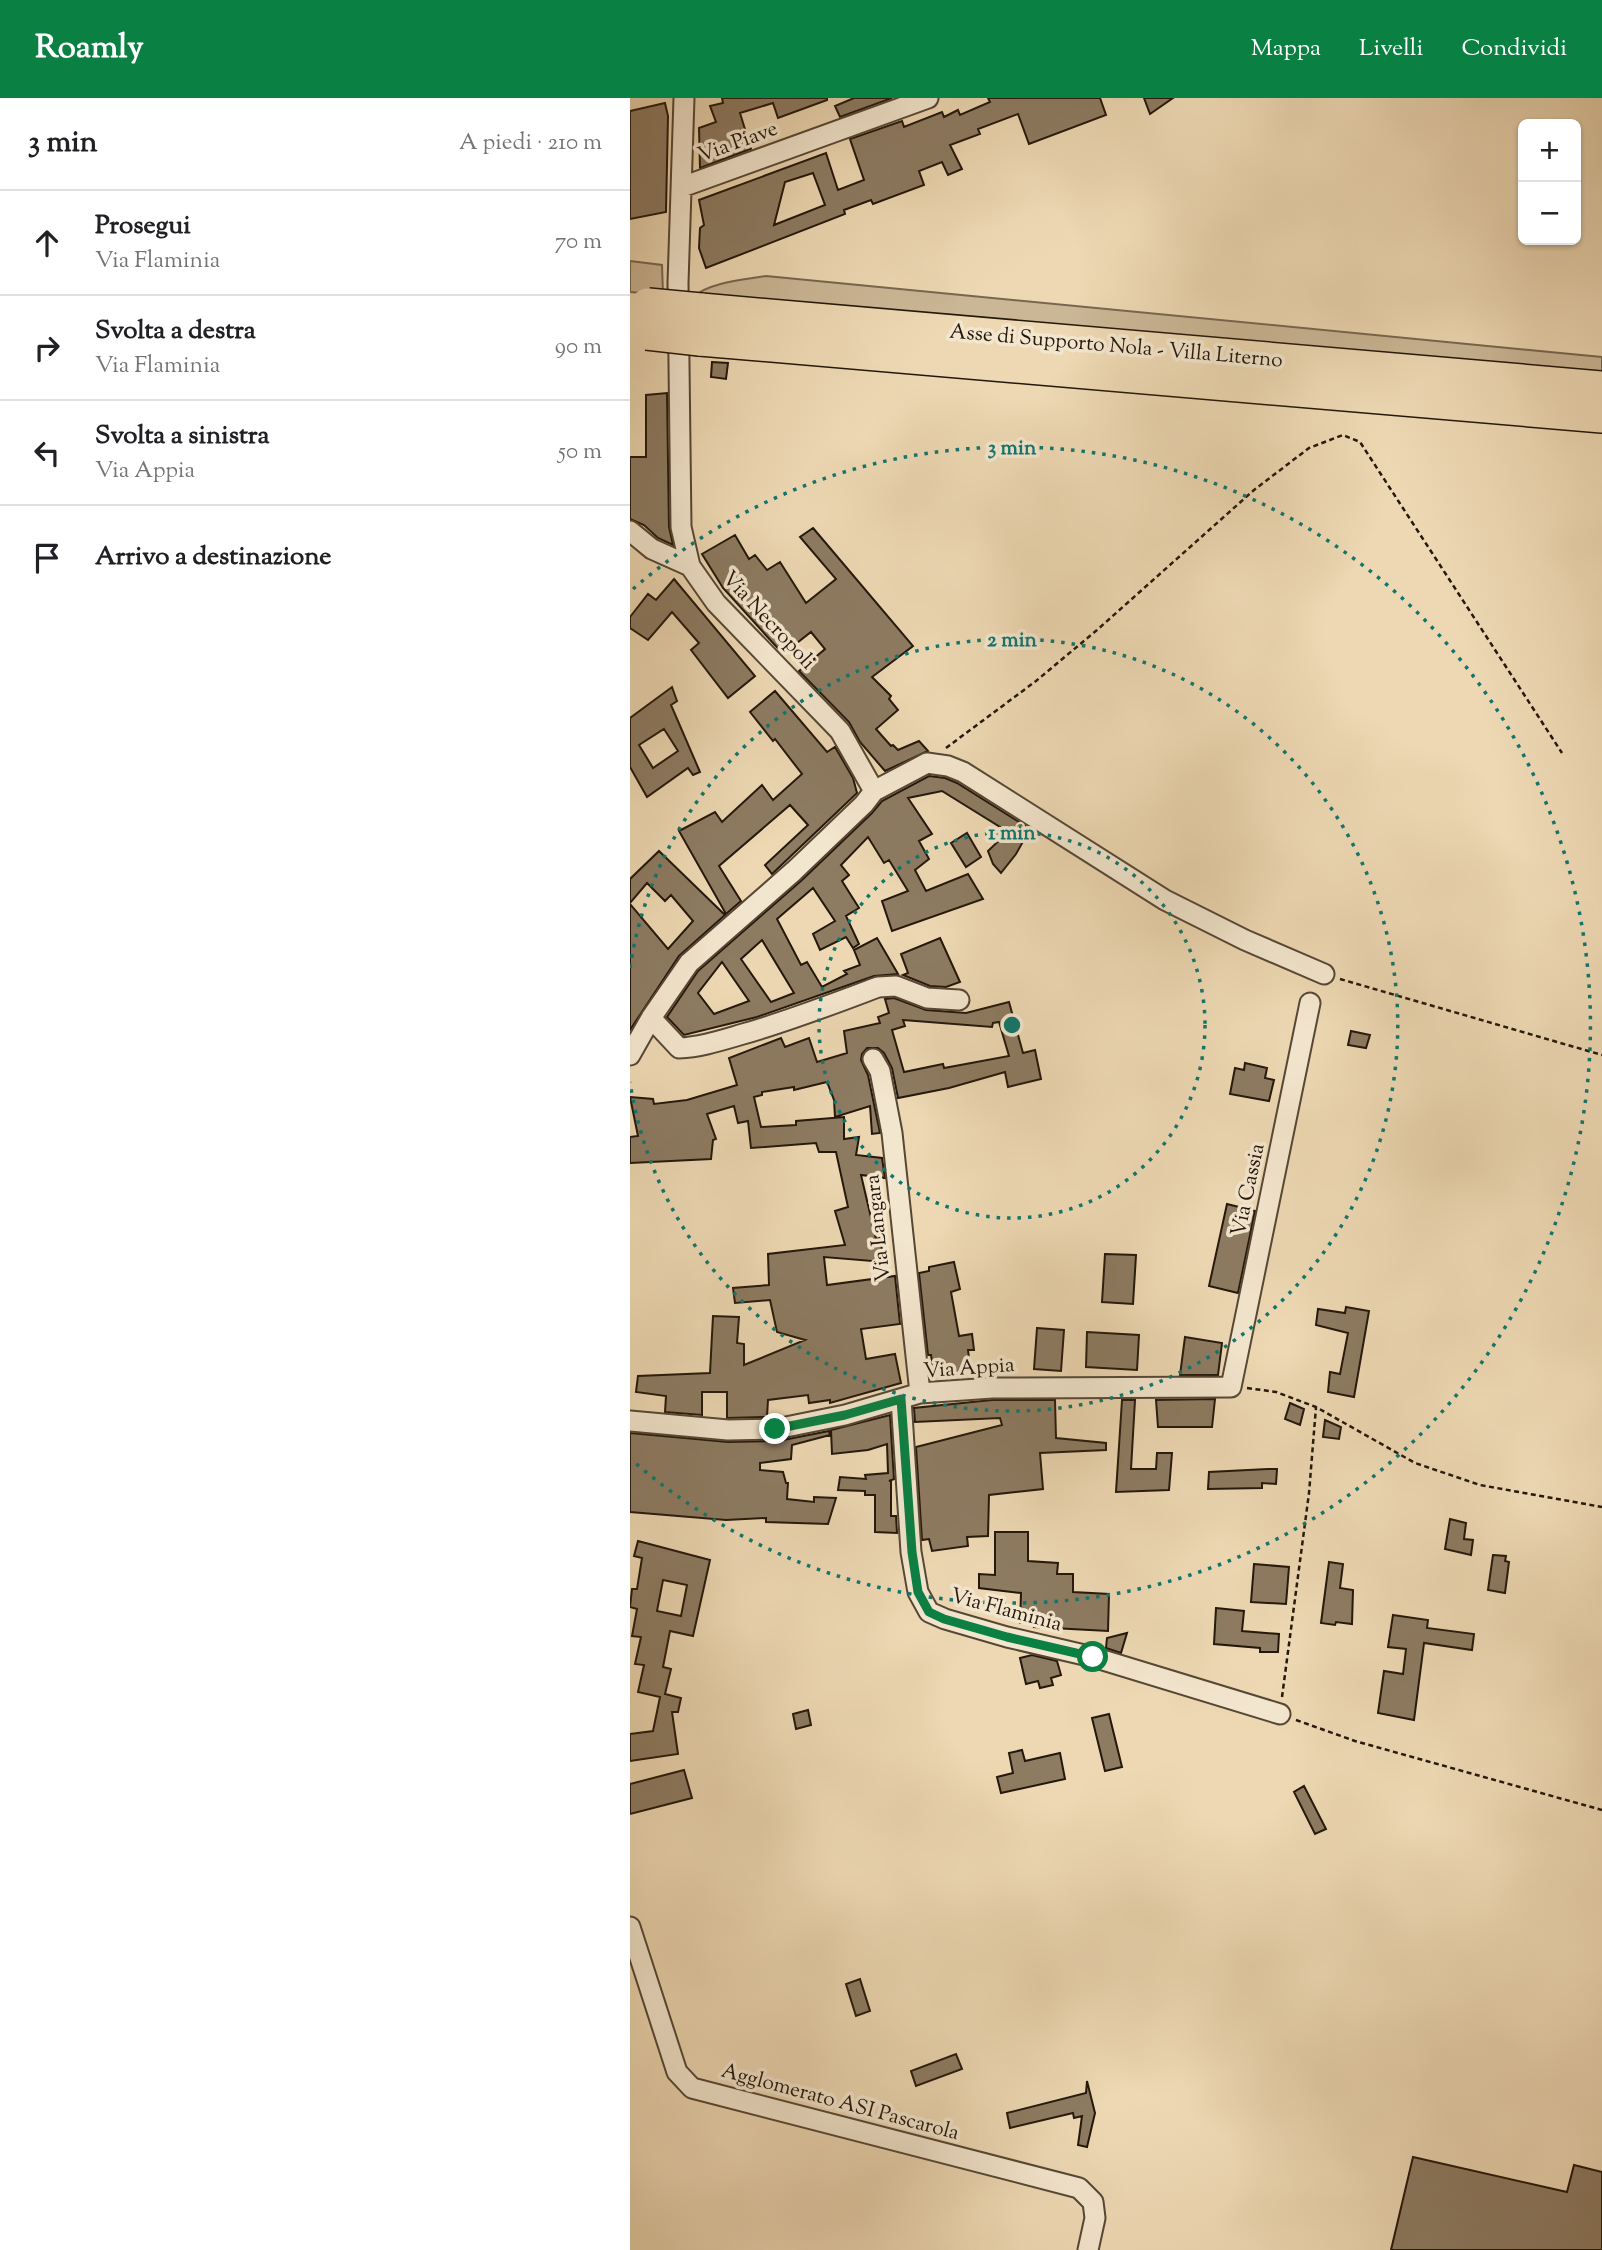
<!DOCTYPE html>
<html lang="it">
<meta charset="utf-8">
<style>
:root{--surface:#fff;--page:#f2f2f2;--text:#202124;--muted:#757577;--line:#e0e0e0;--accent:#0b8043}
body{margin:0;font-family:"Sorts Mill Goudy",serif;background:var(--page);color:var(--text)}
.controls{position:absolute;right:21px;top:21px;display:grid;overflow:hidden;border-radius:10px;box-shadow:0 2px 5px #0004}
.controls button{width:63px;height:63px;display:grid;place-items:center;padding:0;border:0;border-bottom:2px solid var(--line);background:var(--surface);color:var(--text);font:35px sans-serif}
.stop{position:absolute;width:21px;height:21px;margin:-16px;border:5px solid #0b8043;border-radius:50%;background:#fff}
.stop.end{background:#0b8043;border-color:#fff;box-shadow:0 2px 7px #0008}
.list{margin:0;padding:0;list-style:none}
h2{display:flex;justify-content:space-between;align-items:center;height:91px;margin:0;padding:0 28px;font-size:30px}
h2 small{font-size:23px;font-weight:400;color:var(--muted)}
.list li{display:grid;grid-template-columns:46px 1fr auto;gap:21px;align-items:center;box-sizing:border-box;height:105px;padding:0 28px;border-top:2px solid var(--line)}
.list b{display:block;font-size:26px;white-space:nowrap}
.list p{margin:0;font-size:23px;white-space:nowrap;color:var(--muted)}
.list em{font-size:23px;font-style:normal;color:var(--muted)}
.icon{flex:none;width:38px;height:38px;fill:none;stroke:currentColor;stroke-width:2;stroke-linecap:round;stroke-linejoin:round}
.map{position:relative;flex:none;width:972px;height:2152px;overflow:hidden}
header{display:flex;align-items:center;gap:42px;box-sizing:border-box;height:98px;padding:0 35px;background:var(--accent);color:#fff}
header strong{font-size:33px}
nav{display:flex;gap:38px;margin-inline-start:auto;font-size:24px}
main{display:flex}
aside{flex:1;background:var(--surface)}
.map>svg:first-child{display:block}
.green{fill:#cbb796;stroke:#786750;stroke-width:2}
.building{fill:#8d7b62;stroke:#24170b;stroke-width:2;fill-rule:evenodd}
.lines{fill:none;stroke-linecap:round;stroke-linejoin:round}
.street-casing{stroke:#564735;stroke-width:23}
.highway-casing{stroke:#24170b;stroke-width:38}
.path{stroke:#24170b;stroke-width:2.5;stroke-dasharray:5 3.5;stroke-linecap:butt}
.street{stroke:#f3e6ce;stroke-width:19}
.highway{stroke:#edd8b3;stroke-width:35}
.highway-bridge-casing{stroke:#24170b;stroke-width:38;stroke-linecap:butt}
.highway-bridge{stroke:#edd8b3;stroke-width:35}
.route{stroke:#0b8043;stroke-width:9}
.ring{fill:none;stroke:#0f766e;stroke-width:3.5;stroke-dasharray:3.5 7}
.labels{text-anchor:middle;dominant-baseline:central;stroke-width:7;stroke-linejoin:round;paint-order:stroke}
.street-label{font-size:21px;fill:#24170b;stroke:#f3e6ce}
.centre{fill:#0f766e;stroke:#f3e6ce;stroke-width:3.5}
.ring-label{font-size:21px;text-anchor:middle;font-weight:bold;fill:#0f766e;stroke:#f3e6ce;stroke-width:7;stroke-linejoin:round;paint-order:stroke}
</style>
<header>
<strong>Roamly</strong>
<nav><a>Mappa</a><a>Livelli</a><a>Condividi</a></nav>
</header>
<main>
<aside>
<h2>3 min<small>A piedi · 210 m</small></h2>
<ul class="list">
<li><svg class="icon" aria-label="ahead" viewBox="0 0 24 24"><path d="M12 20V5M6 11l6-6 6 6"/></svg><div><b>Prosegui</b><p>Via Flaminia</p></div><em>70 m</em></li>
<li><svg class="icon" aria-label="right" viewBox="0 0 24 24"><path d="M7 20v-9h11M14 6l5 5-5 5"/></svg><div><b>Svolta a destra</b><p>Via Flaminia</p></div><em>90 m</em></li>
<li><svg class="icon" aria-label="left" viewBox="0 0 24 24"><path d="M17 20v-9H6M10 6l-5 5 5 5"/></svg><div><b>Svolta a sinistra</b><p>Via Appia</p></div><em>50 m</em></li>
<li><svg class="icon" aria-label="arrive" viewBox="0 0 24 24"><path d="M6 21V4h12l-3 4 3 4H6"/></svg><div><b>Arrivo a destinazione</b></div></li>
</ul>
</aside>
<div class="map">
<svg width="972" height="2152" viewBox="0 0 972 2152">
<rect width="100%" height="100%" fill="#edd8b3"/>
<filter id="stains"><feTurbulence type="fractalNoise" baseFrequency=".00286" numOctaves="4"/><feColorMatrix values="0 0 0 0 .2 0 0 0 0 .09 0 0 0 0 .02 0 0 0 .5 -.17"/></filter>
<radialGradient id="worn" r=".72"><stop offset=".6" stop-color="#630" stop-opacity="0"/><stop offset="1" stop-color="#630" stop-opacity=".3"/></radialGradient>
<path class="green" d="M0,163l32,4 1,30 -33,-3z
M136,178l836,81v20l-909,-80c18,-15 50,-17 73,-21z"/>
<path class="building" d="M92,0h105v2l-49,18 -5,-15 -33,10 11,36 -51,19 -1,-40 17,-6 -6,-16 13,-3z
M224,0h38l-52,19 -5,-11z
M358,0h112l6,17 -77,29 -11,-30 -40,15 2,5 -30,11 12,24 -14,6 -6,-13 -23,9 5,14 -51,19 -2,-4 -27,10 1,4 -139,54 -7,-20 1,-20 4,-3 -5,-25 127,-47 12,37 26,-10 -14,-41 52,-18 2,6 38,-15 2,5 14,-7 2,5 30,-13zM183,75l12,32 -51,20 11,-43z
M514,0h29l-23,16z
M35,5l3,13 -2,96 -36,7v-108z
M82,264l16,1 -2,16 -15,-2z
M37,295l2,134 4,18 -15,-7 -14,-13 -14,-6v-62h16v-62z
M183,430l100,118 -41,31 19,19 -2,3 9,11 -22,19 15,17 2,-1 5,5 21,-9 9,10 -43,20 -25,-29 -11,-20 -50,-51 26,-22 -14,-17 -28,22 -60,-66 -21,-34 33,-19 14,24 6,-4 12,15 13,-8 26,41 30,-24 -36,-42z
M44,481l81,97 -27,22 -37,-48 8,-7 -27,-31 -24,28 -18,-12v-11l18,-23 8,6z
M42,589l5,14 -6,4 29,67 -7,3 -5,-7 -41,29 -17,-30v-49zM34,631l14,22 -25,17 -14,-23z
M145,593l52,61 8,-5 18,31 4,15 -85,81 -7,-9 43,-40 -18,-20 -71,61 22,35 -15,13 -47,-83 36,-19 7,10 40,-37 11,15 29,-26 -27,-35 -2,2 -23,-29z
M299,678l16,2 12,5 73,46 -14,25 -15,19 -8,-9 -5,-13 20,-19 -66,-41 -34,7 24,36 -13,7 10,18 -14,11 11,21 42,-17 15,25 -91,32 -10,-30 26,-10 -19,-31 -5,3 -16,-26 -27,28 8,10 -7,6 17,27 -13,8 13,28 -6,4 -7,-11 -26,13 -7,-16 22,-13 -22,-33 -36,31 24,46 6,-3 15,25 25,-13 -3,-3 16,-6 -6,-15 23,-12 21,36 -24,2 -117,41 -73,18 -17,-18 31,-46 104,-91 70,-67 10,-12zM132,842l32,53 -23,9 -30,-43zM92,864l27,39 -35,13 -16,-21z
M337,735l14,24 -15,10 -15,-24z
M29,753l66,64 -46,41 -49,74v-126l38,45 25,-28 -22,-26 -6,6 -18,-18 -17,20v-24z
M310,840l20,44 -14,5 -16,-1 -27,-11 5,-2 -7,-19z
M264,900l32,12 40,3 43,-11 14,51 12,-3 6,29 -33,8 -3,-15 -56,16 -51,10 -6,-30 -8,-15 -6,-5h-11l-5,6 -1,6 7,15 12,58 -8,1 -2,-28 -35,11 -1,-17 -7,-18 -33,8v-3l-32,5v3l-8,2 7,30 35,-2v-4l48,-4v22l15,-2 -3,18 26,3 3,20 -24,-3 15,64 4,-1 4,24 -60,-5 3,28 68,-9 5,48 -39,5 5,30 29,-5 6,29 -71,20v-3l-21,3 -1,-8 -40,5 -1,17 -40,1v-26h-25v23l-37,-3 1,-16 -30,-4 2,-16 72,-3 3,-57 26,1 -2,26 7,1v21l61,-25 -28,-8 -7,-32 -35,3 -2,-15 36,-3 -1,-31 77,-9 -10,-34 13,-4 -12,-55h-17l-3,-9 -65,5 -3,-27 -10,2 -4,-17 -27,8 9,25 -3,1 -2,19 -81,4v-26l8,-1 -8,-39 23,2 1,5 33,-4 50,-15 -8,-27 52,-20 4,9 24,-9 8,24 30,-9 -3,-22 36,-8 -2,-6 11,-4 -4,-14zM273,922l89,7 1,-4 6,-1 10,34 -65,12 -1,-4 -39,8 -12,-42 13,-4z
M721,933l19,4 -4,13 -18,-3z
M615,965l22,5 -2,10 9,2 -5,21 -39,-7 5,-26 9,2z
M597,1106l28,7 -17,82 -29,-7z
M475,1156l31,1 -3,49 -31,-2z
M324,1164l6,27 -9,3 8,44 13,-2 2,16h-6l3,24 -15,2 -1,-5 -15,1 -1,-5 -6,1 -2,-13h-3l-9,-82 10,-2v-4z
M716,1209l23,4 -15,86 -26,-5 2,-20 10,2 8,-41 -32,-8 2,-16 27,4z
M407,1230l27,2 -3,41 -27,-2z
M457,1234l52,3 -2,35 -51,-3z
M555,1239l37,6 -4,32h-38z
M585,1301l-3,28h-54l-2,-27z
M362,1302h63l1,38 50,5v7l-66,3 3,36 -54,6 -1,41 -21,1 1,9 -36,5 -3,-12 -7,1 -6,-93 86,-22 -2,-7 -85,4 -1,-14z
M492,1302h13l-4,69h25l1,-16h15l-3,37 -53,2z
M660,1305l14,6 -4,16 -15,-6z
M260,1317l4,64 -5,2h2v35h5l1,17 -22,-1v-37h-10v-4l-27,-1 2,-13 26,2 -1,-4 23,-2 -1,-29 -19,6 -36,4 -1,-24z
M695,1322l16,7 -2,12 -16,-2z
M199,1333l1,4 -38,10 -1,14 -31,4v7l23,2 3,11h2l-1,16 27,3v-5l22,1 -8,26 -62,-2v-4l-40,2 -96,-8v-79l98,9 50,-1z
M638,1371h9l-1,15 -14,-1v5l-54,1 1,-17z
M820,1421l16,4 -2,16 9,1 -2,15 -26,-6z
M365,1434h33v29l30,2 -1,11h16v18l36,2 -1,37 -74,-4 1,-4h-15l1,-30 -42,-5v-14l16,1z
M8,1443l72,19 -17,76 -23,-5 -7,36 8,2 -6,25 16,4 -3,14h-6l6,42 -48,7v-27l23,-3 7,-34 -22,-5 6,-27 -9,-1 6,-27 -9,-1 5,-27 -7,-2 2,-18h5l5,-31 -8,-2zM33,1482l24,5 -6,31 -24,-5z
M863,1457l13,1 -1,5 4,1 -4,31 -17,-3z
M699,1464l14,2 -3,24 13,2 -1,34 -16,-2 -1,3 -14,-2z
M624,1466l35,3 -3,37 -35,-2z
M586,1510l28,3 -2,20 37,3 -1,18h-18v-4l-46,-4z
M763,1517l35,5 -1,8 47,6 -2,16 -48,-7 -10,77 -36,-7 6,-42 19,3 3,-25 -18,-2z
M497,1535l-6,20 -15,-5 1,-10z
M402,1557l25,6 4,14 -10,3 2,7 -13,3 -2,-7 -12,3 -6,-26z
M178,1612l3,15 -15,4 -3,-15z
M479,1616l13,53 -17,4 -13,-53z
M392,1652l3,11 35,-8 5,26 -64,14 -4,-16 16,-4 -4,-20z
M54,1672l8,28 -62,16v-30z
M674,1688l22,43 -11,5 -21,-42z
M230,1881l10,32 -14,5 -10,-32z
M326,1956l6,15 -46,17 -5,-15z
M457,1983l8,32 -8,34 -9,-2 4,-29 -8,2 -1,-5 -63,15 -3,-15 79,-20z
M783,2059l154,35 7,-27 28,7v78h-211z"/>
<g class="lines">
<defs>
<path id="street" d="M52,89l246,-89
M0,433l22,18 38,17
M244,693l53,-28 21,3 15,6 202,128 80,40 79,34
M21,920l28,30c22,-1 43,-8 64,-14 46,-13 90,-30 135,-47l18,-1 31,12 32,2
M0,957l21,-37 38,-55 105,-92 70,-67 10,-13 -34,-60 -124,-128 -26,-37 -9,-39 -3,-244 6,-185
M243,961l7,12 12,62 28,260
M271,1301l10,153 7,40 11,20 16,7 62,18 86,20 187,57
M0,1323l98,9 48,-1 69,-14 75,-22 72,-5 239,-1 79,-384
M0,1829l47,145 15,16 387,100 14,14 2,16 -7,32"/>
<path id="highway" d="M71,213l901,78
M70,240l902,77"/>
</defs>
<use href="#street" class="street-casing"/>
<use href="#highway" class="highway-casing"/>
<path class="path" d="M316,650l90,-67 61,-51 157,-140 55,-42 34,-13 17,7 202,311
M710,881l262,76
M617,1290l29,4 40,15 99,56 65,22 122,22
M652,1599l27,-204 7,-86
M666,1622l59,21 247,69"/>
<use href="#street" class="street"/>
<use href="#highway" class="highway"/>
<defs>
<path id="highway-bridge" d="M18,208l53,5
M17,234l53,6"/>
</defs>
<use href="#highway-bridge" class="highway-bridge-casing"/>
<use href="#highway-bridge" class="highway-bridge"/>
</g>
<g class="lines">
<path class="route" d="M145,1331l70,-14 56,-16 11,153 6,40 11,20 15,7 63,18 86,20"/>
</g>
<g class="ring">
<circle cx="382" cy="927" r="193"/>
<path d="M0 870A386 386 0 1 1 0 984"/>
<path d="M3 491A578 578 0 1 1 3 1363"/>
</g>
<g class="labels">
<g class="street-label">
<text transform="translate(108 45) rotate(-20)">Via Piave</text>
<text transform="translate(486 249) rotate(5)">Asse di Supporto Nola - Villa Literno</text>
<text transform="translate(138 523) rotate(47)">Via Necropoli</text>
<text transform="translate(619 1092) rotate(-78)">Via Cassia</text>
<text transform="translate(249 1130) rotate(-96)">Via Langara</text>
<text transform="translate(339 1271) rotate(-4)">Via Appia</text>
<text transform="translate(376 1513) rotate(15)">Via Flaminia</text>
<text transform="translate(210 2005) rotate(15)">Agglomerato ASI Pascarola</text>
</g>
</g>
<circle cx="382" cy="927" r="10" class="centre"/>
<g class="ring-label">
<text x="382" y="356">3 min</text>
<text x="382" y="548">2 min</text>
<text x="382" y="741">1 min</text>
</g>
<rect width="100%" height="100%" filter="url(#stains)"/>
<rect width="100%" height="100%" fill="url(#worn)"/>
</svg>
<div class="controls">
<button>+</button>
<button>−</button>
</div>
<div class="stop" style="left:463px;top:1559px"></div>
<div class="stop end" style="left:145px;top:1331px"></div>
</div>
</main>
